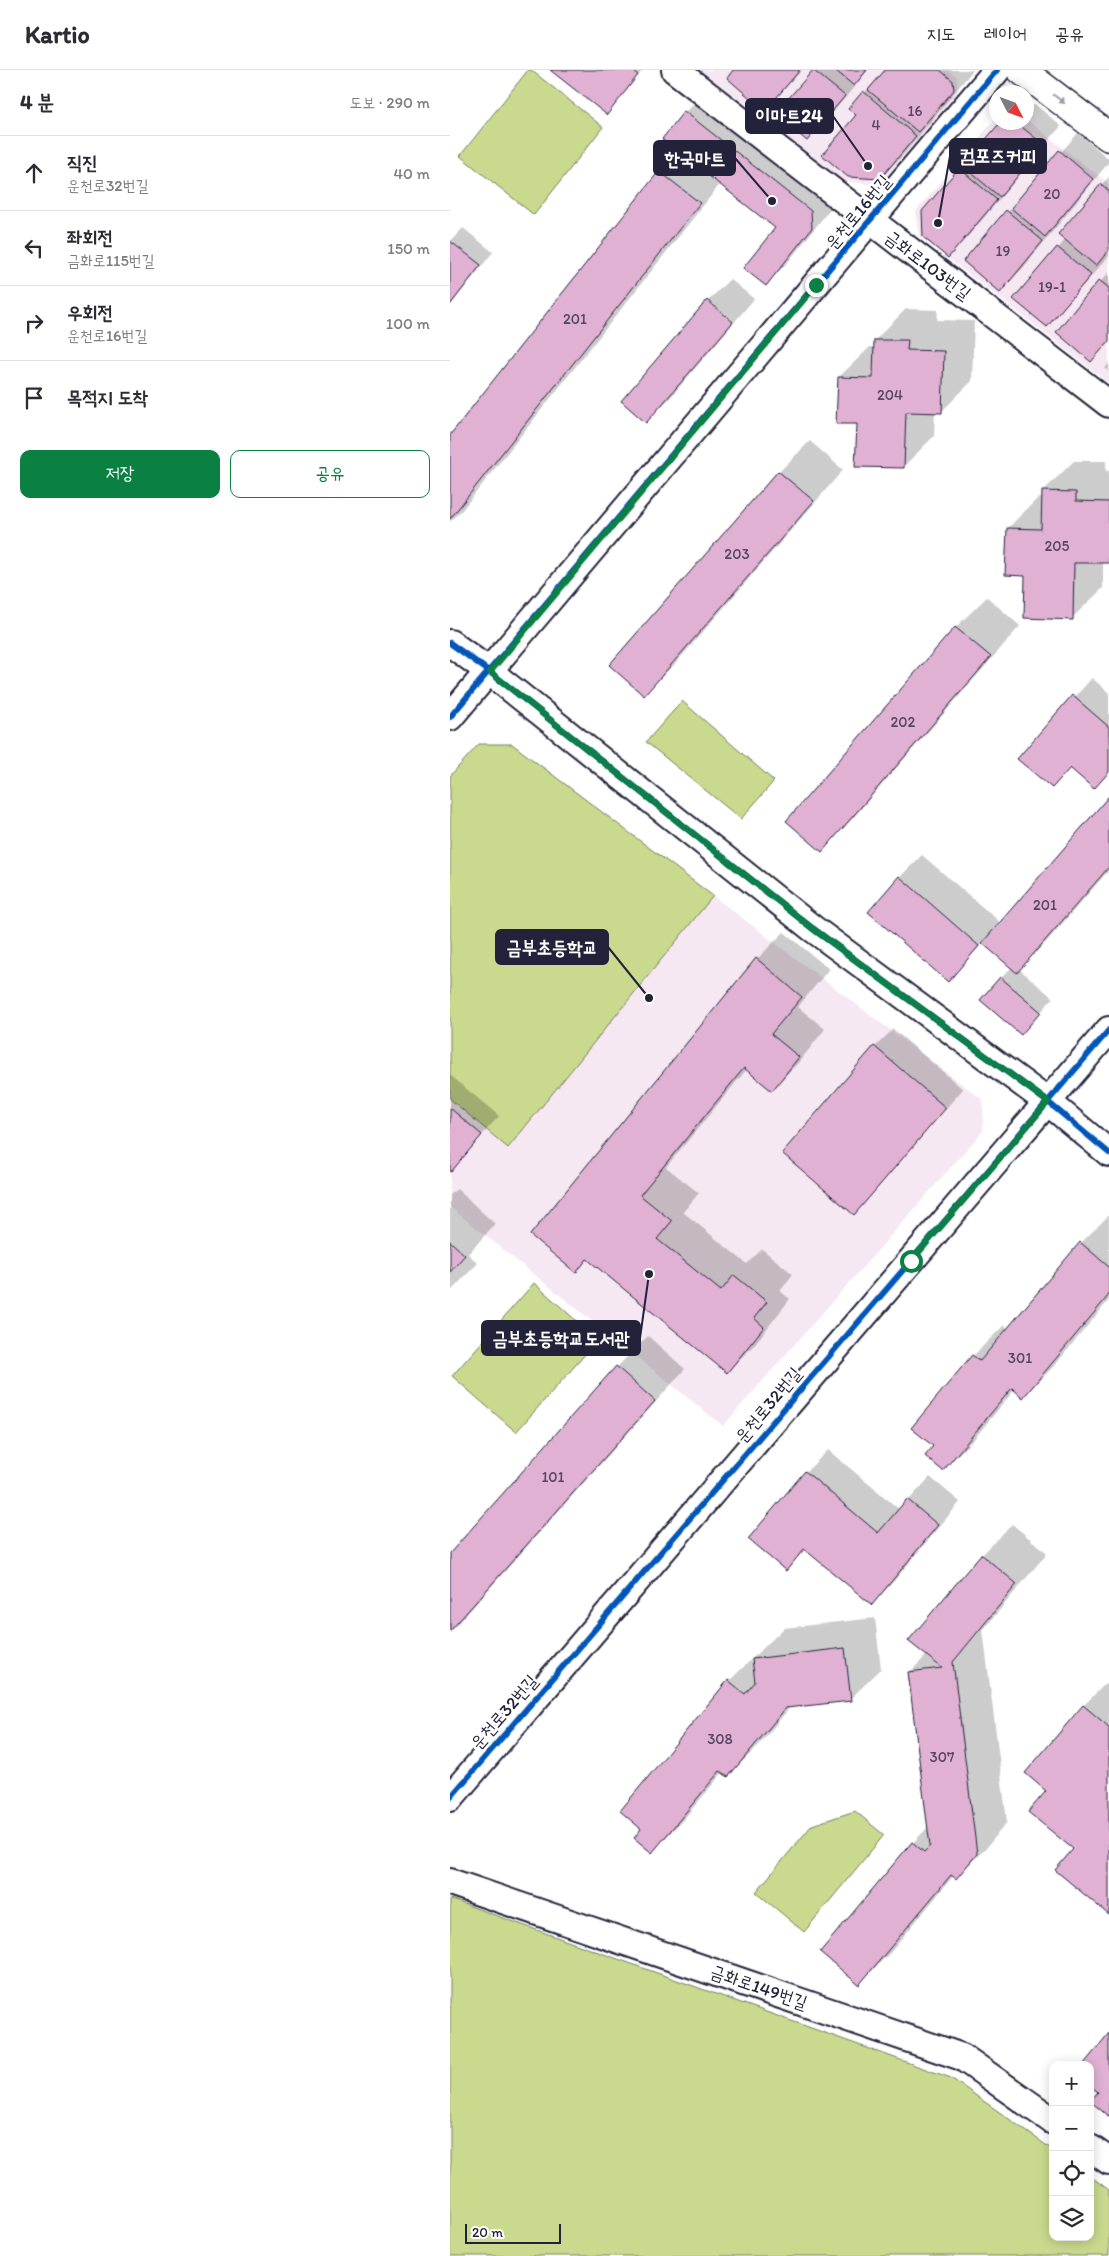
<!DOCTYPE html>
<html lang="ko">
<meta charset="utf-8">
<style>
:root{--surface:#fff;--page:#f7f7f7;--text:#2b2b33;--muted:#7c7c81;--line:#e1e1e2;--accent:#0b8043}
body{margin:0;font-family:Itim,"Poor Story",sans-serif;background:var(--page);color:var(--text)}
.controls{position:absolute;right:15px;bottom:15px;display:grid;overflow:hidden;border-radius:10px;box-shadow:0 2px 12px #0003}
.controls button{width:45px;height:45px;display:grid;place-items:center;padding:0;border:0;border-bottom:1px solid var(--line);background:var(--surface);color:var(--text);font:25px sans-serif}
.compass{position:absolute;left:539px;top:15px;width:45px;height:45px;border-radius:50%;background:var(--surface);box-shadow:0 2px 12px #0003;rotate:132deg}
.scale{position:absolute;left:15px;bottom:12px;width:96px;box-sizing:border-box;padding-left:5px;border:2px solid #22223b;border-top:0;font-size:14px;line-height:18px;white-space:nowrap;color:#22223b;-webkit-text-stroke:4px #fff;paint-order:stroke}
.stop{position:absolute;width:15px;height:15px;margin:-11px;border:4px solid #0b8043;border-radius:50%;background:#fff}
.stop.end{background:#0b8043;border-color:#fff;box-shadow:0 1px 5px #0008}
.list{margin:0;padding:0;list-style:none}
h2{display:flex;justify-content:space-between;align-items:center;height:65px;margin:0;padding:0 20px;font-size:21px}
h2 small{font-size:16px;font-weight:400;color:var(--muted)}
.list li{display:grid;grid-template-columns:32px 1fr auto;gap:15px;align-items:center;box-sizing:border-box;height:75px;padding:0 20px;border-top:1px solid var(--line)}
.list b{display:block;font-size:19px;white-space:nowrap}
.list p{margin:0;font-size:16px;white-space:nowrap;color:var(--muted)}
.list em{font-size:16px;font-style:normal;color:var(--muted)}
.actions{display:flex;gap:10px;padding:15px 20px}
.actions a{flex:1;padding:11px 0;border:1px solid var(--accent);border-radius:10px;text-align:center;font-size:18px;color:var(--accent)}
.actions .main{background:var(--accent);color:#fff}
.icon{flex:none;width:28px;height:28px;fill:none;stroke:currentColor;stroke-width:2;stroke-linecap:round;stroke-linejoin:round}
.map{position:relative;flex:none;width:659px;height:2186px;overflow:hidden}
header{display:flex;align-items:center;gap:30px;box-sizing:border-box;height:70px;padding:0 25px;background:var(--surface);border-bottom:1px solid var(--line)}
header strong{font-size:24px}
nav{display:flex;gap:28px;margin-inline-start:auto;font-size:18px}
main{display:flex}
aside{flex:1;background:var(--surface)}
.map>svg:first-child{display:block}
.built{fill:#f6e8f2}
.green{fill:#c9d98d;stroke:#767e64}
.shadow{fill:#0003}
.building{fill:#e0b1d2;stroke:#22223b}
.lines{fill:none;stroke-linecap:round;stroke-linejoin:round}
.minor-casing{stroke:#22223b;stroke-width:30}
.secondary-casing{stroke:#22223b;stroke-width:31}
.minor{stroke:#fff;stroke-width:26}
.secondary{stroke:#fff;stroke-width:28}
.cycleway-casing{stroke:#fff;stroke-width:9}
.cycleway{stroke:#0057b8;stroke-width:6}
.oneway{fill:#9c9ca7}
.route{stroke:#0b8043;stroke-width:6}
.labels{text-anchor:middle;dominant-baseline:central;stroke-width:5;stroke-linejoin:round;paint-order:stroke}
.number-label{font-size:15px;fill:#524661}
.street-label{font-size:18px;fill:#22223b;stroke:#fff}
.leader{fill:none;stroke:#22223b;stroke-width:2}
.callout-dot{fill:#22223b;stroke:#fff;stroke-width:2}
.callout{fill:#22223b;stroke:#22223b;stroke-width:2}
.callout-label{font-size:19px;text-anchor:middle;font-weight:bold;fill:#fff}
</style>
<header>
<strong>Kartio</strong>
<nav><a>지도</a><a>레이어</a><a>공유</a></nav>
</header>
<main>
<aside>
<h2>4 분<small>도보 · 290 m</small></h2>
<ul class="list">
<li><svg class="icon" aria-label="ahead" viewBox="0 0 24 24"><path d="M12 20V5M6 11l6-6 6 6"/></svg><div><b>직진</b><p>운천로32번길</p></div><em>40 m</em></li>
<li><svg class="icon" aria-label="left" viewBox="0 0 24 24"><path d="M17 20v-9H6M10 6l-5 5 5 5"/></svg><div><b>좌회전</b><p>금화로115번길</p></div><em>150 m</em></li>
<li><svg class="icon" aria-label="right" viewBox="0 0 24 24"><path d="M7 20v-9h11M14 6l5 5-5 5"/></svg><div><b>우회전</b><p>운천로16번길</p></div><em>100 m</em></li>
<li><svg class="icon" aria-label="arrive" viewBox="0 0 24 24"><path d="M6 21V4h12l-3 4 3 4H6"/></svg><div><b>목적지 도착</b></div></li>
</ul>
<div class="actions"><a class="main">저장</a><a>공유</a></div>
</aside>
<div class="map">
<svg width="659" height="2186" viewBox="0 0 659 2186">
<rect width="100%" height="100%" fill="#fff"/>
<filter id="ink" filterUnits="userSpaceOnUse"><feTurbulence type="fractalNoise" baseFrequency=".02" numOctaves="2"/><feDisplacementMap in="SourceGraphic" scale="10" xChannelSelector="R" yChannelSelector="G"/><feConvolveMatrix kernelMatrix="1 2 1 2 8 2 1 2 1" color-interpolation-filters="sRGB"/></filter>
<g filter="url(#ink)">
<path class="built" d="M250,0h247l10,7 1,16 -79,92 -36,-4z
M546,48v4h30l1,-2 82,64v199l-190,-147 -3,-25z
M29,674h33l471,356v31l-260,295 -273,-219v-431z"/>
<path class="green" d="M78,0h3l72,57 -69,88 -74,-59z
M232,631l92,80 -33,38 -95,-77z
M29,674h33l201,152 -205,252 -58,-49v-323z
M84,1213l64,57 -82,92 -64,-56z
M405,1741l29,24 -80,97 -48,-40 56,-67z
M0,1829l501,179 102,72v87h37v-61l19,14v66h-659z"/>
<path class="shadow" d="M102,0h91l-36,43z
M285,0h67l-37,39z
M365,0h53l-39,47 -22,22 -30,-25z
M436,0h87l-70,85 -23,23 -22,-63 -8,-7z
M258,20l126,114 -46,58 -22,22 11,-57 -56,-44 -259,327 -12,12v-85l210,-265 20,-21 -16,-13 21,-26z
M586,35l25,21 -91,108 -22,23 -25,-45 79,-90h24v-16z
M628,63l31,26v3l-87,107 -22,22 -35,-30z
M659,107v79l-62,70 -32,-27 51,-60 35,-54z
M13,158l30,24 -43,54v-64z
M659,202v70l-18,18 -33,-28z
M280,209l24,20 -85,100 -23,22 62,-120z
M456,239l32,1 -1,10 37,1 -2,60 -30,30h-7l-1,25 -31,31 -45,-44 -19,-46 31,-30h5v-7z
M659,294v7l-4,-3z
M360,371l33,29 -168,194 -31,30 -33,-29 168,-193z
M624,391h32v10h3v91h-6v26l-31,30 -45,-43 -19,-47 30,-30h5v-7z
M537,527l33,29 -168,193 -30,31 -34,-29 168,-194z
M642,608l17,15v79l-15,15 -23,-20 -19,20 -33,-28z
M659,727v73l-62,71 -28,28 34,29 -20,23 -32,-43 11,-11 -29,-24 -35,37 -48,-103 22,-22 79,68z
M334,862l45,37 -31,38 27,22 -26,33 -27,27 -25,-20 -81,98 33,26 -16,19 64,52 15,-15 31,25 -13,17 10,8 -36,46 -27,27 -139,-113 -12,12 181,-312z
M443,959l70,60 -109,124 21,-166z
M0,1005l49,41 -48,54 -1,-1z
M7,1119l38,35 -27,30 10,9 -28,29v-97z
M659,1145v85l-55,66 -31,31 -8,-8 -41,50 -31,30 -9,-23 -21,-18 60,-72 31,-31 5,4 72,-86z
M198,1266l37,33 -235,264v-78l167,-188z
M378,1380l72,60 30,-33 30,25 -66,79 -22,23 -66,-55 -20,20 20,-97z
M562,1454l35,29 -64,77 24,192 -20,25 -31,30 -2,-2 -64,78 -31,30 54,-140 15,-16 -19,-154 18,-18 55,-100z
M425,1548l6,51 -31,30 -59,7 -32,39 -31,31 -5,-4 -41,49 -30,30 77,-170 55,-53z
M656,1613l3,3v228l-35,-65 -26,-58 -21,-18 57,-68z"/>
<path class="building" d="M100,0h82l6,5 -31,40z
M283,0h67l-35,41 -38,-33z
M363,0l32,26 -38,45 -32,-27z
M385,0h32l-13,16z
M435,0h55l13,11 1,9 -36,42 -50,-42z
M413,21l53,45 -36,43 -32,-2 -26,-22 34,-40 -8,-6z
M234,41l127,100 1,17 -46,58 -23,-18 32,-40 -113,-89z
M567,53l27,22 -44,52 -37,-31 35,-41z
M609,80l34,29 -48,58 -34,-29z
M509,98l38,32 -49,58 -25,-21 -1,-26z
M209,101l41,32 -250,316v-84z
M651,114l8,7v59l-13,16 -38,-32z
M556,140l37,31 -43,52 -37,-32z
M0,171l31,24 -31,40z
M607,177l34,28 -44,52 -34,-28z
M649,210l10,8v53l-18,21 -35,-30z
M257,230l26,22 -87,101 -25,-22z
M424,270h34l-1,10 37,1 -2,62 -36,-1 -2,56 -49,-1 2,-43h-21l2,-47 35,1z
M328,401l36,30 -170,195 -35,-31z
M592,421l34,1v9l33,1v61h-35l-1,57 -49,-2 1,-42 -20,-1 2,-47 34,1z
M505,557l36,30 -169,195 -36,-31z
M622,625l37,32v45l-15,17 -24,-21 -18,20 -35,-29z
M659,726v71l-92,106 -35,-30z
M449,806l80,70 -31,36 -80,-70z
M306,888l46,39 -31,37 28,23 -27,34 -28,-23 -104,127 32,26 -15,18 64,52 13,-16 33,27 -13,16 10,9 -37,46 -140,-114 -11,14 -46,-38z
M550,907l41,35 -20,23 -41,-35z
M424,976l72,62 -92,107 -72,-62z
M0,1038l32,27 -31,37 -1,-1z
M0,1171l15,14 -15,17z
M630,1172l29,25v28l-86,103 -11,-10 -69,83 -18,-15 8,-10 -22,-18 61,-73 8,6z
M166,1296l39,35 -205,230v-78z
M355,1401l73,62 29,-34 31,26 -66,80 -68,-56 -18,22 -38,-32z
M531,1484l36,30 -64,78 24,192 -21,25 -5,-4 -92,110 -39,-33 92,-110 12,10 6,-6 -22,-174 34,-4 -34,-27z
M395,1578l6,53 -65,7 -58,69 -8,-6 -68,82 -18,-15 7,-9 -21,-18 108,-131 17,14 10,-12 -3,-23z
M633,1635l26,22v188l-54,-45 18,-21 -45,-37 18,-21 -21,-18z
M659,1963v82l-1,1 -18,-15 8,-9 -8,-6v-21h-7z"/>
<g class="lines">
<defs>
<path id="minor" d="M225,0l434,334
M0,573l40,29 322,256 236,174 61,51
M0,647l547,-647
M0,1728l659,-768
M0,1812l512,175 91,64
M640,2078l19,13"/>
<path id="secondary" d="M571,0l88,67"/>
</defs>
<use href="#minor" class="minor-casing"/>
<use href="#secondary" class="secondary-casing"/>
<use href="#minor" class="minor"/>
<use href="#secondary" class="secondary"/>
<defs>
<path id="cycleway" d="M0,573l40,29 322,256 236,174 61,51
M0,647l547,-647
M0,1728l659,-768"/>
</defs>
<use href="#cycleway" class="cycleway-casing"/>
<use href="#cycleway" class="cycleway"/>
</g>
<defs><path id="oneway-solid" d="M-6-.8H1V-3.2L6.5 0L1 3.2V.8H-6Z" transform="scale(1.25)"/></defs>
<use class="oneway" href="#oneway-solid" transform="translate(609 29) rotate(37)"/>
</g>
<g class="lines" filter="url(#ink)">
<path class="route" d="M366,215l-326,387 322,256 236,174 -137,159"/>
</g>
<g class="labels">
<g class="number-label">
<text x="465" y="41">16</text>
<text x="426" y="55">4</text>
<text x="602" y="124">20</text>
<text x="553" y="181">19</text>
<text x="602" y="217">19-1</text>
<text x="125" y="249">201</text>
<text x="440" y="325">204</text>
<text x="607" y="476">205</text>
<text x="287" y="484">203</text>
<text x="453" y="652">202</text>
<text x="595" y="835">201</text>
<text x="570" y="1288">301</text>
<text x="103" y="1407">101</text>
<text x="270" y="1669">308</text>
<text x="492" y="1687">307</text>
</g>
<g class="street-label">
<text transform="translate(408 142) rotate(-50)">운천로16번길</text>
<text transform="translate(478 195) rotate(37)">금화로103번길</text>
<text transform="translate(318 1335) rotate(-50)">운천로32번길</text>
<text transform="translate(54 1642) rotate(-49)">운천로32번길</text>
<text transform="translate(309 1917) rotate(19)">금화로149번길</text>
</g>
</g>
<path class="leader" d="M418 96L383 46M488 153L500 86M322 131L285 88M199 928L158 877M199 1204L190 1268"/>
<g class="callout-dot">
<circle cx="418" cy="96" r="5"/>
<circle cx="488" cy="153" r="5"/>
<circle cx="322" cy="131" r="5"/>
<circle cx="199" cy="928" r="5"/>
<circle cx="199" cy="1204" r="5"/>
</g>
<g class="callout">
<rect x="296" y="29" width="87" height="34" rx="5"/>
<rect x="500" y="69" width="96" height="34" rx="5"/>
<rect x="204" y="71" width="81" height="34" rx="5"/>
<rect x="46" y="860" width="112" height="34" rx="5"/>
<rect x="32" y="1251" width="158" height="34" rx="5"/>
</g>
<g class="callout-label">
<text x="339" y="52">이마트24</text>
<text x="548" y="92">컴포즈커피</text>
<text x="245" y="95">한국마트</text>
<text x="102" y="884">금부초등학교</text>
<text x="111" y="1275">금부초등학교도서관</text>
</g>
</svg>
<div class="controls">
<button>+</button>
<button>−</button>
<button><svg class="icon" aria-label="locate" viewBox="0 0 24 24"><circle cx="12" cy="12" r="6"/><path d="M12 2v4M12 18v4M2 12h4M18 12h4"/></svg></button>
<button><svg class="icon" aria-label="layers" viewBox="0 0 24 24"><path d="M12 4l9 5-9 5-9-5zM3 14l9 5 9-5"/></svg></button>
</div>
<svg class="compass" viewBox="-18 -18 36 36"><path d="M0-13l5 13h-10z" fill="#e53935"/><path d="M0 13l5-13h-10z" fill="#7c7c81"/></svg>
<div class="scale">20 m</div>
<div class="stop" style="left:461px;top:1191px"></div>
<div class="stop end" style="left:366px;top:215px"></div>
</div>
</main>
